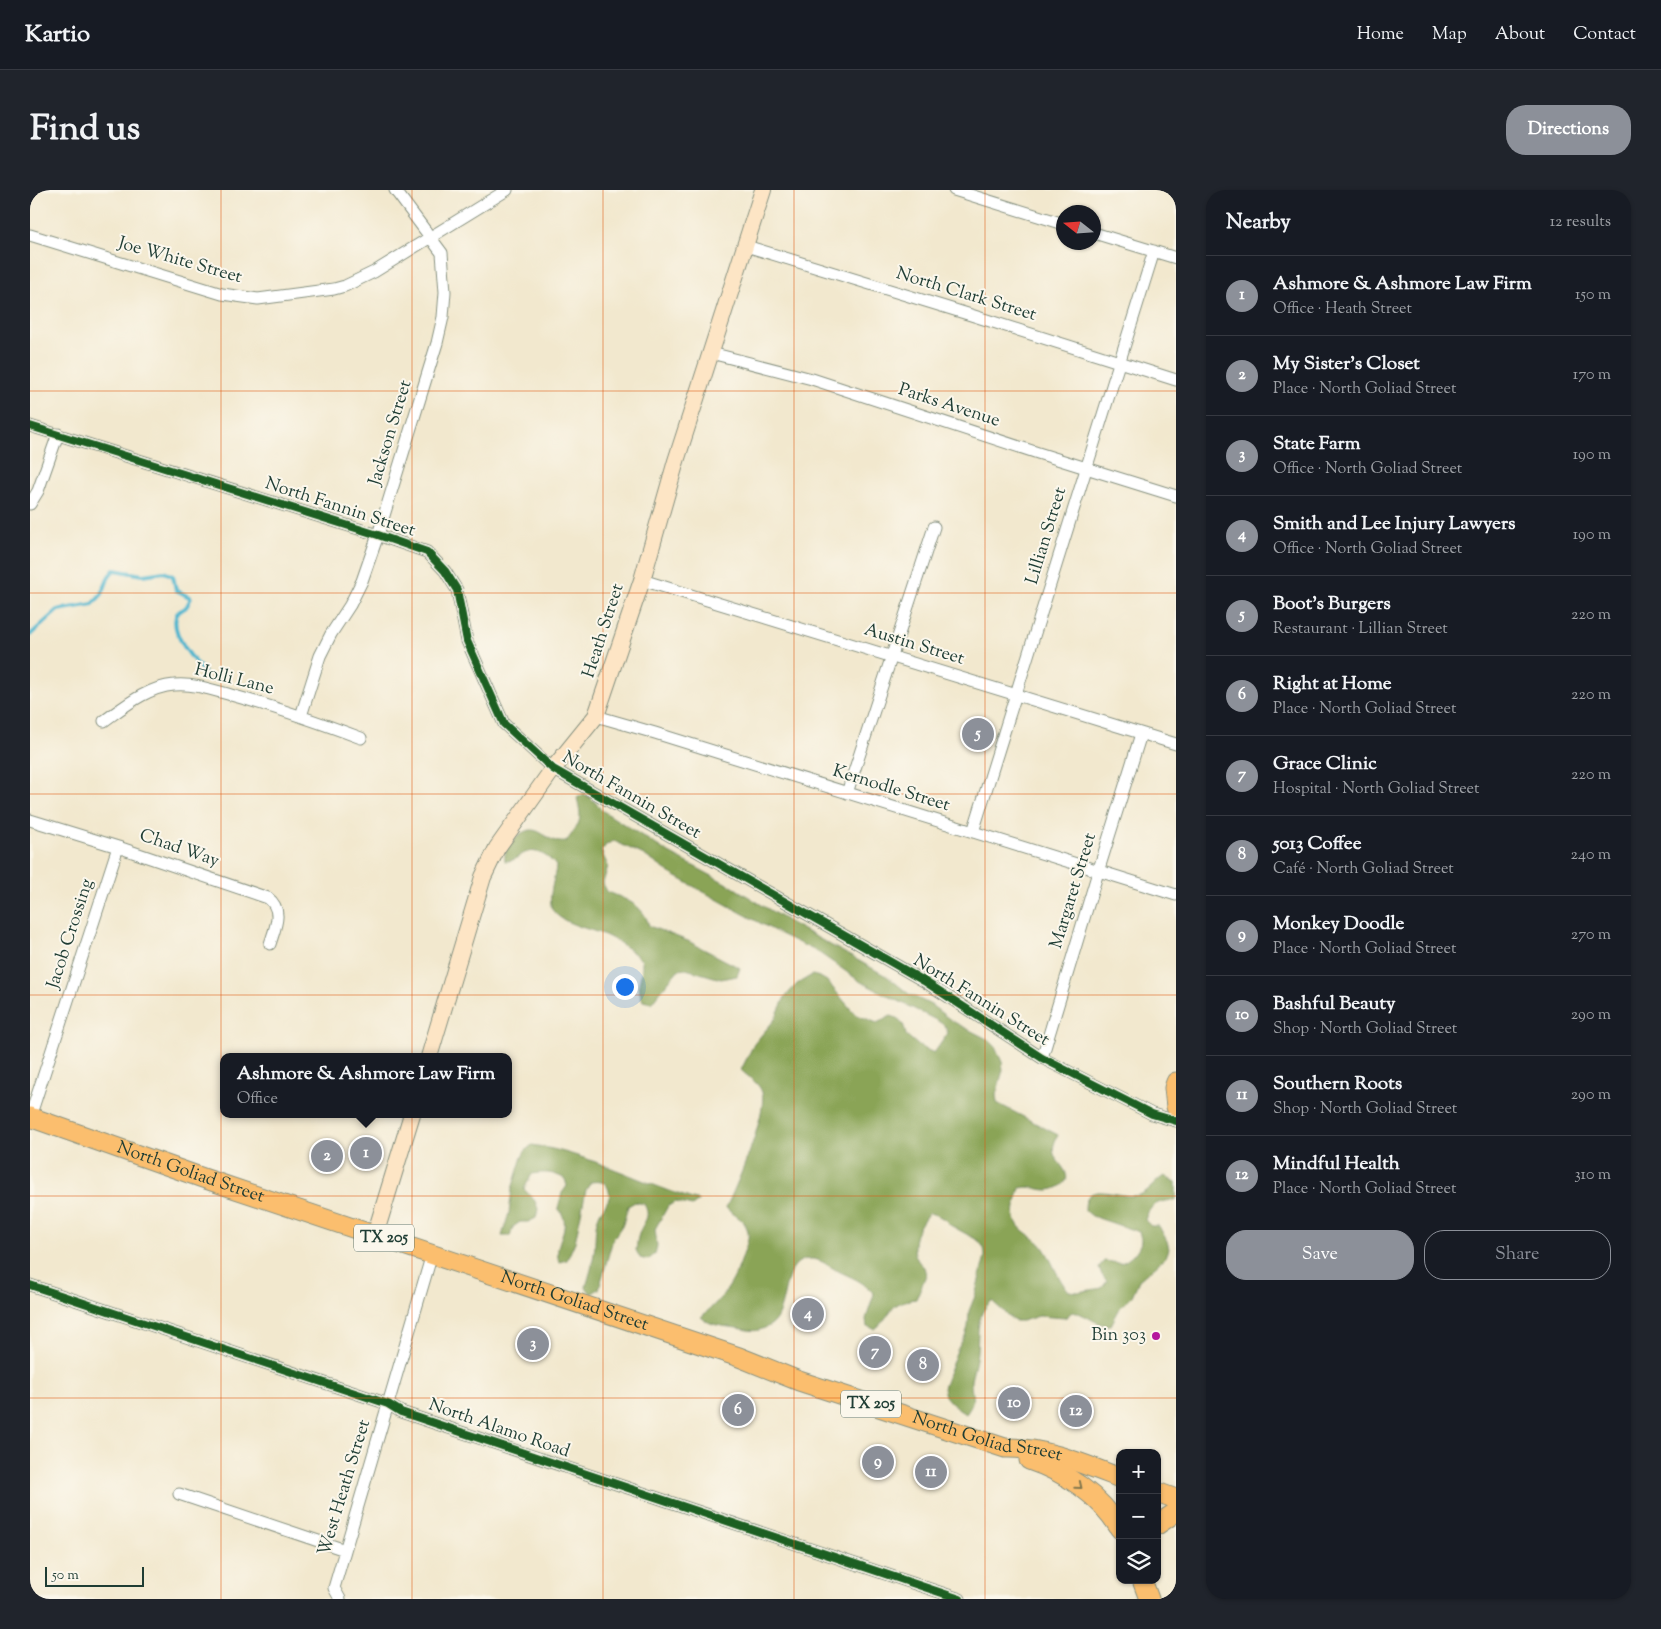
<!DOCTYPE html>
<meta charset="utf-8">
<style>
:root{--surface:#171b24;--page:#20242c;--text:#f1f3f6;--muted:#9ea1a6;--line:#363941;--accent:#8c9099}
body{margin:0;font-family:"Sorts Mill Goudy",serif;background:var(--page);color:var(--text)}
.controls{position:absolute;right:15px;bottom:15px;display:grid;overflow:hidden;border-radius:10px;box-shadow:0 1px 4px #0004}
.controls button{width:45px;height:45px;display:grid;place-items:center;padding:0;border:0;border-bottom:1px solid var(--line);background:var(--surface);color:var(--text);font:25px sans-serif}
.compass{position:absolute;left:1026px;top:15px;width:45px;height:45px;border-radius:50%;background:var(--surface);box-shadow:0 1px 4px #0004;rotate:287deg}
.scale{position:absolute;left:15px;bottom:12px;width:99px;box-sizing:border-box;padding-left:5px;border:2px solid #1f3d34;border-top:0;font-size:14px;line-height:18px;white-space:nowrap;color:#1f3d34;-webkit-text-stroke:4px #fbf7ec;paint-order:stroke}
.you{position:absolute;left:594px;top:796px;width:18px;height:18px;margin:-12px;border:4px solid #fff;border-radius:50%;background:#1a73e8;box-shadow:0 0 0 8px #1a73e833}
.badge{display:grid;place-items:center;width:32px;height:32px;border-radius:50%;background:var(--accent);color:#fff;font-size:16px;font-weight:700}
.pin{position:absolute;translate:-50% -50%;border:2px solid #fff;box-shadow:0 1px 5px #0006}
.popup{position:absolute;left:190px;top:863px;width:292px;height:65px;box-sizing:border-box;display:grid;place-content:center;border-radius:10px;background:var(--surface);filter:drop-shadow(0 1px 4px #0005);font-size:16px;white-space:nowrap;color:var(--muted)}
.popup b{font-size:19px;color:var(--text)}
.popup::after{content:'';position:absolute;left:50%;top:100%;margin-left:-10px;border:10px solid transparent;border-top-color:var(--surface)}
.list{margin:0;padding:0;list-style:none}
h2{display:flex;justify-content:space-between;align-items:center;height:65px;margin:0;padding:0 20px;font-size:21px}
h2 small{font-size:16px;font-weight:400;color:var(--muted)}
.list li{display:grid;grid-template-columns:32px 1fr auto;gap:15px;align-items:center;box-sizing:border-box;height:80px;padding:0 20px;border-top:1px solid var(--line)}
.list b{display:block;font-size:19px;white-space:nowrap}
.list p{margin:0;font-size:16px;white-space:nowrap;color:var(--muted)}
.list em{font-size:16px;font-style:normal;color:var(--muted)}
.actions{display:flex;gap:10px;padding:15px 20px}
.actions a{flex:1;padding:11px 0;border:1px solid var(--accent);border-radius:20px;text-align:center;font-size:18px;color:var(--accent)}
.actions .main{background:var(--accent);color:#fff}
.icon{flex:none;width:28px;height:28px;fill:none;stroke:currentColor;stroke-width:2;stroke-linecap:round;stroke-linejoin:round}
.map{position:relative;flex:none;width:1146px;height:1409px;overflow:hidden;border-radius:20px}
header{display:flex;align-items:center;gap:30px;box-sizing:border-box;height:70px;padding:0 25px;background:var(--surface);border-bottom:1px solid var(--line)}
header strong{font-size:24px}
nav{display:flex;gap:28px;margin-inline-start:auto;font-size:18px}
.intro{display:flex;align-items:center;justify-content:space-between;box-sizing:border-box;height:120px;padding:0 30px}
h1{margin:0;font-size:35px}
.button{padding:12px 22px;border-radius:20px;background:var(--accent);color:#fff;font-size:18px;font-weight:700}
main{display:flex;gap:30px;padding:0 30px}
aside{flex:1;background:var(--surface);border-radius:20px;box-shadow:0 1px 4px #0004}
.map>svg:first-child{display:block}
.forest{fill:#8aa456;stroke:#547045}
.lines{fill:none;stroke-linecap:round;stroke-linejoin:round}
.stream{stroke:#50b6ce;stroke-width:4}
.street-casing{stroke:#889281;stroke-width:13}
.secondary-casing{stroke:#889281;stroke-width:18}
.primary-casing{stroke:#889281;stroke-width:21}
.street{stroke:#fff;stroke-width:11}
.secondary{stroke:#fde5c5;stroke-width:16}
.primary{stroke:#fbbe6e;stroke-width:19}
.cycleway-casing{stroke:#fbf7ec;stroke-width:11}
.cycleway{stroke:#1b5e20;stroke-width:8}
.oneway{stroke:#82774e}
.grid{fill:none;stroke:#de580e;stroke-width:1;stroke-opacity:0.55}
.poi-dot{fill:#b5179e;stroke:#fbf7ec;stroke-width:2}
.labels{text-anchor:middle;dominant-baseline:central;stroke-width:4;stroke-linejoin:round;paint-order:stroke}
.shield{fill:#fbf7ec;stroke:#61756b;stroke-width:1}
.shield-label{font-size:16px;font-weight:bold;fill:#1f3d34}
.street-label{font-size:18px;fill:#1f3d34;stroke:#fbf7ec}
.poi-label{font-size:18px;fill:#1f3d34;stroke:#fbf7ec;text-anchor:end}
</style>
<header>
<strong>Kartio</strong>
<nav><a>Home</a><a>Map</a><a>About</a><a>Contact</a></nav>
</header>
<div class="intro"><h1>Find us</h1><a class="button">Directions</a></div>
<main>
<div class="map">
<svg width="1146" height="1409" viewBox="0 0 1146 1409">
<rect width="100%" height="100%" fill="#fbf7ec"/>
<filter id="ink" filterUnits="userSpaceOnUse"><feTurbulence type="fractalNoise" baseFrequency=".02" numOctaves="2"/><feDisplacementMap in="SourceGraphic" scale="10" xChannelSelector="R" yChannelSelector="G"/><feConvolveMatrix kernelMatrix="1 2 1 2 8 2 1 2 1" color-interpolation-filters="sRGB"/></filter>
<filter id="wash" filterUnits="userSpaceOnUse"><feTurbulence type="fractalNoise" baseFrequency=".0096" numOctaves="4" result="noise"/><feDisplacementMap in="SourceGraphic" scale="20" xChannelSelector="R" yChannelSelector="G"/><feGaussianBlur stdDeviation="1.12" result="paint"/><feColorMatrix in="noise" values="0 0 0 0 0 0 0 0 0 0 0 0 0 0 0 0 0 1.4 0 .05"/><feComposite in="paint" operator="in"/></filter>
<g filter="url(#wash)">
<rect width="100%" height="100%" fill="#f2e8ce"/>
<path class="forest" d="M554,604l7,4 12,13 66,42 64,34 56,35 99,55 21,17 22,11 21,16 37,19 6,6 7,16 1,8 -7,25 1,8 61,32c-3,6 -6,12 -4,19 2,9 24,23 5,33 -15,8 -23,-3 -39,1 -3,11 -9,25 -3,35 5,10 20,15 26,24 10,14 14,32 26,44l9,1 24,-4 5,-7 -5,-6 -3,-8 5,-6c5,0 11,2 16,2 8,-1 21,-14 21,-23 0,-2 -1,-5 -2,-8l-47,-16 -7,-6c-1,-33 34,-10 54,-15 10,-3 16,-14 25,-19l12,6v18c-16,1 -26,3 -31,20l6,6h8l8,15 2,8 -3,8 -27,23 -7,16 -12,12 -9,17c-16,1 -22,-11 -39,-13l-7,6 -26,-2 -17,5h-8l-22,-20c-19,14 -12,37 -16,58 -1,7 -4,15 -5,22 0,16 6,19 -5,33l-15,-11 -6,-7 -2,-8 14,-38 8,-14 3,-9 1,-16 6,-15 10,-40 -1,-8 -5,-7 -29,-16 -6,-6 -7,-4 -8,-2c-14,15 -23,40 -5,54l2,8 -10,24c-29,3 -23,16 -41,30l-8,-2 -1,-8 8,-25c-10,-13 -24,-17 -38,-24 -7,-4 -16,-11 -24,-11 -32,-2 -23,48 -39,64 -3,3 -10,6 -14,7 -6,2 -16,-1 -22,-2 -13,-2 -27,-2 -36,-11 25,-22 34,-35 44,-68 3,-8 5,-15 1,-23 -4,-8 -14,-12 -20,-18 10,-21 42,-95 36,-116 -3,-9 -14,-15 -21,-22l13,-26 21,-25 10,-22 12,-13 15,-9 8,2 7,4 28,33 22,9 14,-7c11,3 13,8 15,19l13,11 15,7 14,-20 -3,-7 -7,-5 -77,-39 -43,-30 -38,-18 -107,-59 -29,-20 -30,-14 -7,3 -6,7 7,15 -5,17 3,8c18,8 38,13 43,35l39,15 52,27 -3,8 -16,3 -35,-10 -8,1 -27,33 -8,-2c-8,-18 0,-23 -1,-40 -9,-10 -23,-19 -35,-25 -14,-7 -54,-13 -56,-31 -2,-12 4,-27 5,-39 -5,-8 -18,-17 -28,-14 -11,3 -10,9 -23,9 -1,-9 2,-14 8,-21 26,-25 30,5 53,2 14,-20 17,-20 11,-44z
M502,955c59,9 111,39 167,56l-7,5 -16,-4 -8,4 -13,23 2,17 -2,8 -7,6 -8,-2 -4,-8c1,-5 1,-11 3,-16 4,-13 13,-16 5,-30l-9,-2 -7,4 -5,18 -10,15 -14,50 -8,5 -5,-7c3,-11 7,-22 8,-34 2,-12 0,-27 5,-38 3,-8 13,-15 10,-24 -2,-10 -10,-10 -18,-9l-5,8 -11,52 -8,18 -8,2c-7,-22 16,-34 -1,-54l4,-15 5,-7 -2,-7c-12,-7 -20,-7 -33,-5l-8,15 11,12 3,8 -2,9 -8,4h-8l-7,5 -3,9h-8l7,-23 3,-24 10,-32 4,-7z"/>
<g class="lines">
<path class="stream" d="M0,445l28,-25 35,-6 9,-10 7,-18 5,-6 29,5 21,-3 9,4 3,14 15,8c-2,3 -3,8 -6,10 -4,3 -8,3 -9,8 -5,18 17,44 28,56"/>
</g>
</g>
<g filter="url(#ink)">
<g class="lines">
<defs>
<path id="street" d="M924,0l110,34
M1064,43l82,25
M0,45l192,59 36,5 76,-10 11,-3 29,-14 133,-82
M716,56l225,69 205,65
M681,163l101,26 226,74 138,43
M0,236l348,109 49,17 18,19 12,19 10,51 37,83 49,45 371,212 118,77 110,56 24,7
M0,314l8,-13 20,-57
M612,390l534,164
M271,526l19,-60 11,-22 19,-29 12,-24 16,-46 59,-192 6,-26 2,-25 -3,-39 -47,-63
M566,526l59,17 521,162
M74,531c21,-15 44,-34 70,-36 19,-2 39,5 57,10 44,12 87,27 130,43
M817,603l87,-266
M0,630l88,27 150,51c16,12 7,30 2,46
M943,642l181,-581
M1012,868l56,-186 43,-138
M0,927l88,-270
M0,1095l358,119 13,8 559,187
M149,1304l166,56
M310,1409l-6,-11 98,-334"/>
<path id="secondary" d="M399,867l54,-180 14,-29 56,-79 43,-53 46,-136 34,-119 87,-271
M345,1045l37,-121"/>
<g id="primary">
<path d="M1146,892l-2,6 2,19"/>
<path id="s1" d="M0,927l173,61 536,179 60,24 206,67c39,-1 79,16 115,30"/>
<path d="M999,1270c36,12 71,35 91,69"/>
<path d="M1127,1302l19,7"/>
<path d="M1127,1335l19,-13"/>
<path d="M1112,1390l7,19"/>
</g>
</defs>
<use href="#street" class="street-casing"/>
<use href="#secondary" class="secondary-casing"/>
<use href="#primary" class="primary-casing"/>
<use href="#street" class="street"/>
<use href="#secondary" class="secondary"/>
<use href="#primary" class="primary"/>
<defs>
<path id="cycleway" d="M0,236l348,109 49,17 18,19 12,19 10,51 37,83 49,45 371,212 118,77 110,56 24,7
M0,1095l358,119 13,8 559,187"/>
</defs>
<use href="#cycleway" class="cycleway-casing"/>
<use href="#cycleway" class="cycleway"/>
</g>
<defs><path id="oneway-chevron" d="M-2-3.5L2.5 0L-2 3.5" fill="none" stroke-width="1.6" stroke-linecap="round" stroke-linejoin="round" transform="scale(1.25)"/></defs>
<use class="oneway" href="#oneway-chevron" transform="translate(1049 1296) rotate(39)"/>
</g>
<path class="grid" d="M191,0v1409M382,0v1409M573,0v1409M764,0v1409M955,0v1409M0,201h1146M0,403h1146M0,604h1146M0,805h1146M0,1006h1146M0,1208h1146"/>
<circle class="poi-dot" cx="1126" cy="1146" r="5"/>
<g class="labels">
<g class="shield">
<rect x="324" y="1034.5" width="60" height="27" rx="4"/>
<rect x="811" y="1200.5" width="60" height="27" rx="4"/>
</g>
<g class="shield-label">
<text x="354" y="1048">TX 205</text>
<text x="841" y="1214">TX 205</text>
</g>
<g class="street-label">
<text transform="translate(150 71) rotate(16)">Joe White Street</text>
<text transform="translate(936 105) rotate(17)">North Clark Street</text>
<text transform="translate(919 216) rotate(18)">Parks Avenue</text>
<text transform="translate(361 243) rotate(-73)">Jackson Street</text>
<text transform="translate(310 318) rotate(18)">North Fannin Street</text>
<text transform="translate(1017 346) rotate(-73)">Lillian Street</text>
<text transform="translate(574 441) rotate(-72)">Heath Street</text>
<text transform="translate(884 455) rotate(17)">Austin Street</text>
<text transform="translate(204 490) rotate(14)">Holli Lane</text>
<text transform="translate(861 599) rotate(17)">Kernodle Street</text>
<text transform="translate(601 606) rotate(30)">North Fannin Street</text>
<text transform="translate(149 659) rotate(19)">Chad Way</text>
<text transform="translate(1044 701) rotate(-73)">Margaret Street</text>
<text transform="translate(41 744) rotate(-72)">Jacob Crossing</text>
<text transform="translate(951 811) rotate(32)">North Fannin Street</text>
<text stroke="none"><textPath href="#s1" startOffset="170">North Goliad Street</textPath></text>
<text stroke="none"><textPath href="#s1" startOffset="575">North Goliad Street</textPath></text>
<text transform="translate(469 1239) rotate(19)">North Alamo Road</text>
<text stroke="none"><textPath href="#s1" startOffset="1010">North Goliad Street</textPath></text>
<text transform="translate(315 1298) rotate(-73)">West Heath Street</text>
</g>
<g class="poi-label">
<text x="1116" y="1146">Bin 303</text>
</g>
</g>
</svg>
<div class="controls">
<button>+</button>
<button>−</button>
<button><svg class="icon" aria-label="layers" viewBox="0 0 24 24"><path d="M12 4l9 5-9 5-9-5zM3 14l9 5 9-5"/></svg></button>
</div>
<svg class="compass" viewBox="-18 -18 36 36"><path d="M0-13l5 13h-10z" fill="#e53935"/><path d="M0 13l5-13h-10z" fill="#9ea1a6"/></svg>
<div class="scale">50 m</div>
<div class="you"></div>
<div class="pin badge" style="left:336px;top:963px">1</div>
<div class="popup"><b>Ashmore &amp; Ashmore Law Firm</b>Office</div>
<div class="pin badge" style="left:297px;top:966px">2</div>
<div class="pin badge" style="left:503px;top:1154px">3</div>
<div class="pin badge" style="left:778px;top:1124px">4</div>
<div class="pin badge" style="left:948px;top:544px">5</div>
<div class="pin badge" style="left:708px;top:1220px">6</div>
<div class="pin badge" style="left:845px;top:1162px">7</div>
<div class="pin badge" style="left:893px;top:1175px">8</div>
<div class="pin badge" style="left:848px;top:1272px">9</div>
<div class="pin badge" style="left:984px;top:1213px">10</div>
<div class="pin badge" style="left:901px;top:1282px">11</div>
<div class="pin badge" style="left:1046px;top:1221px">12</div>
</div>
<aside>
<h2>Nearby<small>12 results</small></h2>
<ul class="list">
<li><span class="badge">1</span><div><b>Ashmore &amp; Ashmore Law Firm</b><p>Office · Heath Street</p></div><em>150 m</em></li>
<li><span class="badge">2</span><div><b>My Sister's Closet</b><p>Place · North Goliad Street</p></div><em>170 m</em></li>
<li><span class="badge">3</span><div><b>State Farm</b><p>Office · North Goliad Street</p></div><em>190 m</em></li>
<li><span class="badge">4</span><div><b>Smith and Lee Injury Lawyers</b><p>Office · North Goliad Street</p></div><em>190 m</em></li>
<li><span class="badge">5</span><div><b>Boot's Burgers</b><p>Restaurant · Lillian Street</p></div><em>220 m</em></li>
<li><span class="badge">6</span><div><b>Right at Home</b><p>Place · North Goliad Street</p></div><em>220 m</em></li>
<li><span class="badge">7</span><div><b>Grace Clinic</b><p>Hospital · North Goliad Street</p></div><em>220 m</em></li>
<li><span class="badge">8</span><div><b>5013 Coffee</b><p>Café · North Goliad Street</p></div><em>240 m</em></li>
<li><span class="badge">9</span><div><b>Monkey Doodle</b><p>Place · North Goliad Street</p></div><em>270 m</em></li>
<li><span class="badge">10</span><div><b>Bashful Beauty</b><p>Shop · North Goliad Street</p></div><em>290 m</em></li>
<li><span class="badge">11</span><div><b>Southern Roots</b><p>Shop · North Goliad Street</p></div><em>290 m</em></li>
<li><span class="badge">12</span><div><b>Mindful Health</b><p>Place · North Goliad Street</p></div><em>310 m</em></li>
</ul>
<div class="actions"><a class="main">Save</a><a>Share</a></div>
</aside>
</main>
